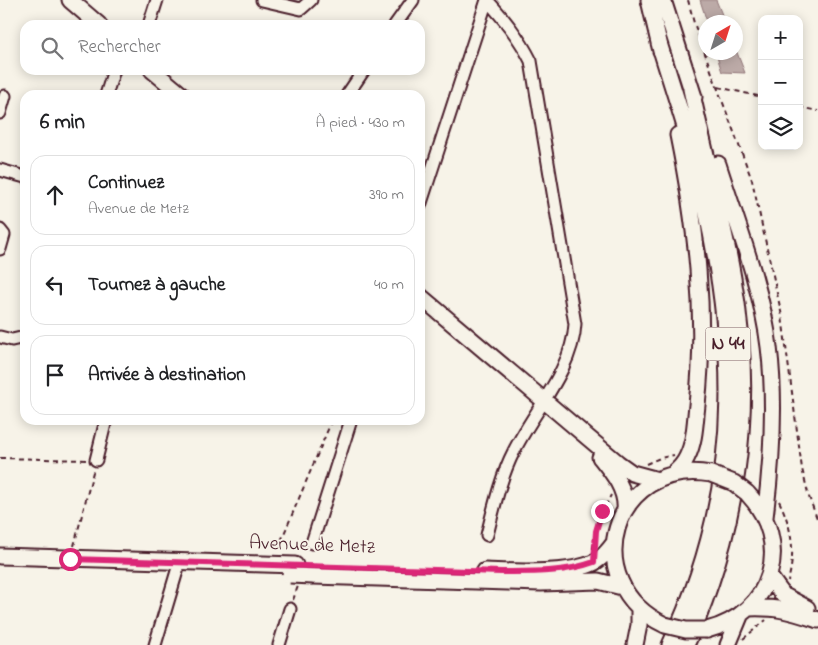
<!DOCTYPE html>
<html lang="fr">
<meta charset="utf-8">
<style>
:root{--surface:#fff;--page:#f6f6f6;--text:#202124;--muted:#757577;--line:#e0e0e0}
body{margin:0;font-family:"Indie Flower",sans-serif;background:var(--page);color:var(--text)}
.controls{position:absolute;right:15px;top:15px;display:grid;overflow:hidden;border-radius:10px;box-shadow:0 2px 12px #0003}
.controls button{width:45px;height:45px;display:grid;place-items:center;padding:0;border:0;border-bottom:1px solid var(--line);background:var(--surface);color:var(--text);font:25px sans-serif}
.compass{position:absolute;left:698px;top:15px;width:45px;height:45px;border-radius:50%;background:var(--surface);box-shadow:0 2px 12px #0003;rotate:39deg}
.stop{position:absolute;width:15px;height:15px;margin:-11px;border:4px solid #db2777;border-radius:50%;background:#fff}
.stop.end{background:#db2777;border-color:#fff;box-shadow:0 1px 5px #0008}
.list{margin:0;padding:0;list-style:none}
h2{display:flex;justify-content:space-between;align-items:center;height:65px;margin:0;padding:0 20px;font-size:21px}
h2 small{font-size:16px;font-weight:400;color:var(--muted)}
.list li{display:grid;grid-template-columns:32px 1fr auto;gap:15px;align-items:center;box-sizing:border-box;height:80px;margin:0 10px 10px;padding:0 10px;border:1px solid var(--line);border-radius:15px}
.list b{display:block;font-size:19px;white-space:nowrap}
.list p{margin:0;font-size:16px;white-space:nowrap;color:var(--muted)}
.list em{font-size:16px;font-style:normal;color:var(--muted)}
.icon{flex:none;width:28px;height:28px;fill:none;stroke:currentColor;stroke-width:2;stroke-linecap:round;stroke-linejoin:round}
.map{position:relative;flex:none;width:818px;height:645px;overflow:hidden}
.search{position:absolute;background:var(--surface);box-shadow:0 2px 12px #0003;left:20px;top:20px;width:405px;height:55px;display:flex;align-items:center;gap:12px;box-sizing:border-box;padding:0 18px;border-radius:15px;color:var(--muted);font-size:19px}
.panel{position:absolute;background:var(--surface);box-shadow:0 2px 12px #0003;left:20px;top:90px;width:405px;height:335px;border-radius:15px}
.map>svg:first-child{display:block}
.water{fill:#bcaaa7;stroke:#8e7275}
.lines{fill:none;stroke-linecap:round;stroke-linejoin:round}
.minor-casing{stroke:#4a1f2b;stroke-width:15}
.major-casing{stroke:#4a1f2b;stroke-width:19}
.path{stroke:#4a1f2b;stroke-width:2;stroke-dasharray:5 4;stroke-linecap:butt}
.minor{stroke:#f7f3e8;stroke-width:11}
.major{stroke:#f7f3e8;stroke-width:15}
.major-bridge-casing{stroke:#4a1f2b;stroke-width:19;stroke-linecap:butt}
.major-bridge{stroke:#f7f3e8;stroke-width:15}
.route{stroke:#db2777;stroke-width:6}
.labels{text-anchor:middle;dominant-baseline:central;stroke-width:4;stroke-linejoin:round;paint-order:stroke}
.shield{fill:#f7f3e8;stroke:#7e5f64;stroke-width:1}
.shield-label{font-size:19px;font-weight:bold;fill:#4a1f2b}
.street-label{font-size:20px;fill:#4a1f2b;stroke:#f7f3e8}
</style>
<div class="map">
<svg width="818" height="645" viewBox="0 0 818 645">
<rect width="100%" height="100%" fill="#f7f3e8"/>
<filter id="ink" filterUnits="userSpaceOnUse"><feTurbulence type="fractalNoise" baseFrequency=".02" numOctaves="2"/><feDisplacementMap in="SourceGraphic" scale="10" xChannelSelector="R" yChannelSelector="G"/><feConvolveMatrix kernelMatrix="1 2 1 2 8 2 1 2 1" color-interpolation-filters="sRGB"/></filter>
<g filter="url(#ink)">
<path class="water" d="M700,0h16l9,22h-18z
M736,50l9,23 -23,-1 -6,-19 20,-1z"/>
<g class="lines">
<defs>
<path id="minor" d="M262,0l39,9 10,-9
M149,25l8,-25
M395,25l18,-25
M106,95l8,-25
M347,95l17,-25
M0,113l5,-17
M0,170l25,7
M420,206l67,-206c17,19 32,37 44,61l44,263c-2,45 -42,88 -61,127 -13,25 -20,56 -27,84
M0,230l4,5 -4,14
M0,337l12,3 13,-3
M96,460l10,-40
M312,543l39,-123
M155,645l22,-74
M279,645l11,-36"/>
<path id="major" d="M70,0l29,25
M649,0l12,51
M663,0l31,97
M659,43c11,36 23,72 33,108 46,173 57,328 -22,494
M152,70l30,25
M718,164c18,57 44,123 51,183 7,56 3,114 -4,170
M420,296l198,167 14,10 26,7
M600,457c12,15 27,33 25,53
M673,474c6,-5 11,-10 14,-17 8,-16 8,-35 10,-52 10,-91 -1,-181 -19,-270
M0,556l295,9
M485,571c28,1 85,4 110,-9 8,-5 14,-12 19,-19
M313,576l228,7 57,-2 24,6
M769,576l14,19 24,13
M749,608c30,-1 41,3 69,12
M665,625c-90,-42 -52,-168 46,-151
M707,630c66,-17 87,-87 40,-137
M635,645l4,-20v-16
M686,645c10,-20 18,-42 25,-63 33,-98 40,-203 22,-304 -11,-64 -29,-126 -42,-189
M728,645l12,-29"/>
</defs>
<use href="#minor" class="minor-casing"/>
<use href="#major" class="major-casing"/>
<path class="path" d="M688,0l6,23 23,64 35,93 30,136 20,153 7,28 9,24
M718,87l44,10
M799,107l19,4
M0,458l88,2
M646,464l14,-6 14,-3
M779,501c13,26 17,52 9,80
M281,541l51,-121
M74,546l20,-78
M593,549l5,-28 13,-26
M293,600l5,-14
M743,639l23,-19"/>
<use href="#minor" class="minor"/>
<use href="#major" class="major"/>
<defs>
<path id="major-bridge" d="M711,474l23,9 13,10
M290,575l23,1
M665,625l21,5h21"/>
</defs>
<use href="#major-bridge" class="major-bridge-casing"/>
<use href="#major-bridge" class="major-bridge"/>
</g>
</g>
<g class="lines" filter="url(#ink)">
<path class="route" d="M70,559l431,13c31,0 63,1 93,-10l2,-31 6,-20"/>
</g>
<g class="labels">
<rect class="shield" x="705.5" y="327.5" width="45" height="33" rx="4"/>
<g class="shield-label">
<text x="728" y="344">N 44</text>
</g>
<g class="street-label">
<text transform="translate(312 546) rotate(2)">Avenue de Metz</text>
</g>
</g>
</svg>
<div class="controls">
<button>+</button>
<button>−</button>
<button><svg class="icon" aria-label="layers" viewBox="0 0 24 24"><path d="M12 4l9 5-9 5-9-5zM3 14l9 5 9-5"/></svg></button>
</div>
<svg class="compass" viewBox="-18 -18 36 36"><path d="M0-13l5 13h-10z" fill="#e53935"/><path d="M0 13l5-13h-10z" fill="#757577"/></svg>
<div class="stop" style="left:70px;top:559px"></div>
<div class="stop end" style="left:602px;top:511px"></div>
<div class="search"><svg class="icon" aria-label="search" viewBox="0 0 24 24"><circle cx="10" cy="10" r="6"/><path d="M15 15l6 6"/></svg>Rechercher</div>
<section class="panel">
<h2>6 min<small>À pied · 430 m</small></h2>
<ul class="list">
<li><svg class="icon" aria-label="ahead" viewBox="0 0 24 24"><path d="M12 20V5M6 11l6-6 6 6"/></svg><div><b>Continuez</b><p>Avenue de Metz</p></div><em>390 m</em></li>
<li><svg class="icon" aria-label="left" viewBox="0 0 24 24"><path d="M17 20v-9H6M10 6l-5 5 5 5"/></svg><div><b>Tournez à gauche</b></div><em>40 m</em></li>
<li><svg class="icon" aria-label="arrive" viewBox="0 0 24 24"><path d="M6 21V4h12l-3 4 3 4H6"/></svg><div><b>Arrivée à destination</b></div></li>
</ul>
</section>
</div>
